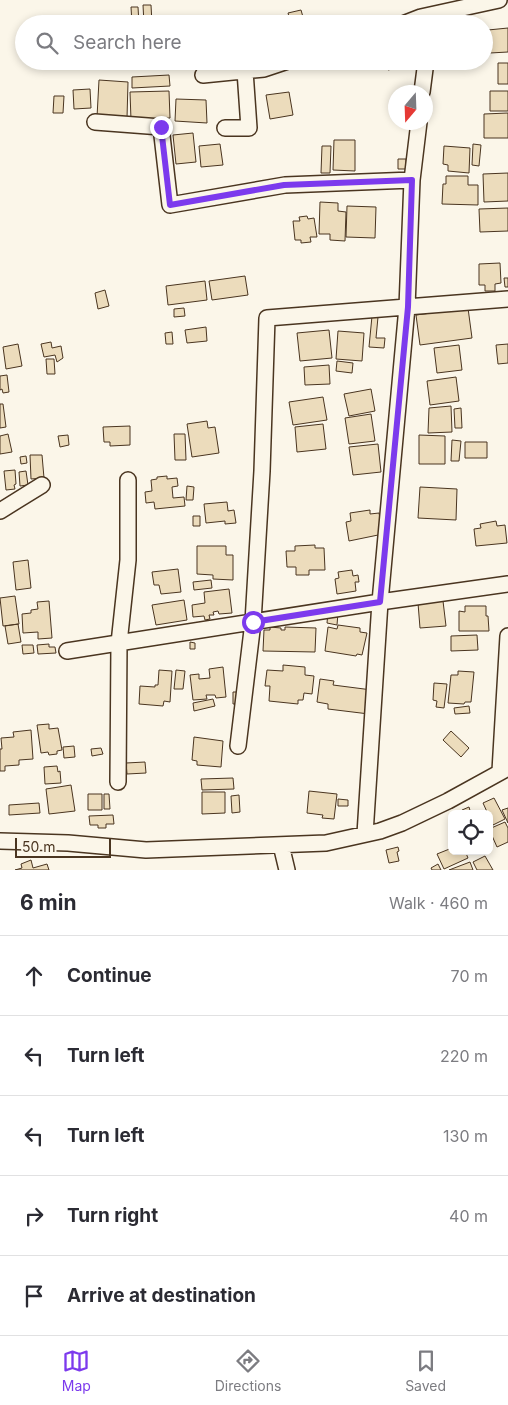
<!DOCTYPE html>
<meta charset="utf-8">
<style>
:root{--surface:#fff;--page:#f2f2f3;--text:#2b2b33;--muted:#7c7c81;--line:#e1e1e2;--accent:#7c3aed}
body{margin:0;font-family:Inter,sans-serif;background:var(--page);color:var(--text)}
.controls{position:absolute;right:15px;bottom:15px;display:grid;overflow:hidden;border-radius:8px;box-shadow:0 2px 8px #0003}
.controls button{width:45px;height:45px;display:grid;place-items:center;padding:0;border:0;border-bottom:1px solid var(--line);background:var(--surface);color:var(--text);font:25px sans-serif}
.compass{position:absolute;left:388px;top:85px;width:45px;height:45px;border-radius:50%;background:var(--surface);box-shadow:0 2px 8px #0003;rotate:199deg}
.scale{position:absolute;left:15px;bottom:12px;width:96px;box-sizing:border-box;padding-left:5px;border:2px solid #4a3520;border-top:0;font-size:14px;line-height:18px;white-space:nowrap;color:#4a3520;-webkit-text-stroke:4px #fbf6e9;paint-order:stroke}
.stop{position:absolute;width:15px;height:15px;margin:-11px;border:4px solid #7c3aed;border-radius:50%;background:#fff}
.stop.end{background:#7c3aed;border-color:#fff;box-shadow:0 1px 5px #0008}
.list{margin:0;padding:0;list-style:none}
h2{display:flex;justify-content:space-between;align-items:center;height:65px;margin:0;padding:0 20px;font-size:21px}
h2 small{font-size:16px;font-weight:400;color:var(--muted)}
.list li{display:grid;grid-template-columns:32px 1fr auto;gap:15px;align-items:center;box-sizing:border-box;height:80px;padding:0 20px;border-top:1px solid var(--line)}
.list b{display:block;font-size:19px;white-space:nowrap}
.list em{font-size:16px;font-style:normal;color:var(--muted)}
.icon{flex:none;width:28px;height:28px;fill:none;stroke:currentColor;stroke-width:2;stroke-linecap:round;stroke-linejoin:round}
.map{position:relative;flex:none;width:508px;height:870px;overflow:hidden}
.search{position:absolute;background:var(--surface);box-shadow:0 2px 8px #0003;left:15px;right:15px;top:15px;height:55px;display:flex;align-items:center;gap:12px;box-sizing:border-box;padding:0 18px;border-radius:28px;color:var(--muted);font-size:19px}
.sheet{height:465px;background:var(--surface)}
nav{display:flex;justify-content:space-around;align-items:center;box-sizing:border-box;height:70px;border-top:1px solid var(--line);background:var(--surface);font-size:14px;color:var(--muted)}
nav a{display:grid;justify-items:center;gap:2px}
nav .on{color:var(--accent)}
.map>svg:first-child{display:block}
.building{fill:#ecdcbc;stroke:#4a3520}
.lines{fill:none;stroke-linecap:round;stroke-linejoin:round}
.minor-casing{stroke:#4a3520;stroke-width:18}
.minor{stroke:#fbf6e9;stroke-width:15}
.route{stroke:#7c3aed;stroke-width:6}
</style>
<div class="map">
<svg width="508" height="870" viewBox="0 0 508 870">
<rect width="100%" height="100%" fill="#fbf6e9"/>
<path class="building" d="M143,5h8l1,19h-8z
M131,7h7l1,17h-7z
M301,10l4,14h-14l-3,-11z
M508,28v24l-18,1 -2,-23z
M386,61h27l1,3 -26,6z
M498,63h10v21h-10z
M169,75l1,11 -38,2v-11z
M99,80l29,2 -1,36 -30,-1z
M90,89l1,19 -17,1 -1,-19z
M169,91l1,27 -39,2 -1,-28z
M490,91h18v20h-18z
M289,92l4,23 -23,4 -4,-24z
M54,96h10l-1,17h-10z
M176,99l30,1 1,23 -32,-2z
M508,113v25h-24v-24z
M193,133l3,29 -20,2 -3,-29z
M334,140h21v31l-22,-1z
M220,144l3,21 -22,2 -2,-21z
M473,144l8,1 -2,21 -7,-1z
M322,146h9l-1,27h-9z
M444,146l26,2 -1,25 -21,-2v-6l-5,-1z
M398,159h8v10h-8z
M508,173v28l-24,1 -1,-28z
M446,176h22v9h10v20l-36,-1 1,-20h3z
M320,202l18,1v8l8,1 -1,29 -15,-1v-6h-11z
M347,206l29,1 -1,31 -29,-1z
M508,208v23l-28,1 -1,-23z
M307,216l1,3 6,-1 3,19h-7l1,5 -10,1v-3h-6l-2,-19h7l-1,-4z
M500,263l1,20 -6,1v7h-10v-6h-6v-21z
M245,276l3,19 -36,5 -3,-19z
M504,278h4v9h-3z
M205,281l2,19 -39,5 -2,-19z
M105,290l4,16 -11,3 -3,-16z
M184,308l1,8 -11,1v-8z
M468,308l4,30 -52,7 -4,-30z
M372,316l6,1 -2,21h9l-1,10 -15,-1z
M206,327l1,14 -20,2 -2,-13z
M329,330l3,28 -32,3 -3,-28z
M338,331l26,2 -2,28 -26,-2z
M172,332l1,12h-7l-1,-11z
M51,342l1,6 9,-2 2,12 -6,4 -2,-7 -11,2 -3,-13z
M18,344l4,22 -16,3 -3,-22z
M508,344v19l-10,1 -2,-19z
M459,345l3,25 -25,3 -3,-25z
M46,359h8l1,15h-8z
M337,361l16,2 -1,10 -16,-2z
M329,365l1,19 -25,1 -1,-18z
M7,375l2,17 -6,1 -1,-4 -2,1v-14z
M456,377l3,24 -29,4 -3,-24z
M371,389l4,22 -26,5 -5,-22z
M323,397l4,23 -34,5 -4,-23z
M0,404h3l3,23 -6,1z
M451,406l1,26 -24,1 1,-25z
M461,408l1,20h-7l-1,-19z
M371,414l4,27 -26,3 -4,-26z
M207,421l1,7 7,-1 4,26 -27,4 -5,-33z
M323,424l3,25 -29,3 -2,-25z
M130,426v19l-20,1v-4h-6l-1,-15z
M8,434l4,18 -12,2v-18z
M174,434h11l1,26h-11z
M68,435l1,10 -9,2 -2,-11z
M419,435l26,1v28h-26z
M452,440l9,1 -2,20h-8z
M465,442h22v16h-22z
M378,444l3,28 -28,3 -4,-28z
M30,455h12l2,23 -13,1z
M26,456l1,7 -6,1 -1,-7z
M15,470l1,14 -2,1 1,4 -9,1 -2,-19z
M26,471l2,14 -8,1 -1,-14z
M167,476v3l10,-1 1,8 -6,1 1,11 11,-1 1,9 -30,3 -1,-7 -8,1 -1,-11 7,-1 -1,-11 6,-1v-2z
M187,486l7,1 -1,13h-7z
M420,487l37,2 -1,31 -38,-2z
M227,502l1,9 6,-1 2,13 -11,1v-3l-19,2 -2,-19z
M370,510v4l9,-1 4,21 -34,7 -3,-19 5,-1 -1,-8z
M193,516h7v10h-7z
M496,521l1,5 8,-1 2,18 -31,3 -2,-17 7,-1 -1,-4z
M315,545v3h9l1,22h-16v5h-13v-8h-9l-1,-16h9v-5z
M197,546h29v9h7v25l-20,-1v-4l-16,-1z
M28,560l3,28 -15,2 -3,-28z
M178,569l3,23 -20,2 -2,-9h-5l-2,-13z
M352,570l1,6 5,-1 1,7h-4l1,9 -19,3 -2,-15 4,-1 -1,-6z
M211,580l1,8 -18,2 -1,-8z
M229,589l3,24 -13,1 -1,-3 -5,1 1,3h-5l1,4 -5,1 -1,-4 -11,1 -1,-12 13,-2 -1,-11z
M15,596l4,28 -16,2 -3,-28z
M184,600l3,20 -31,5 -4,-20z
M49,601l3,37 -14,1v-7l-15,1 -1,-19 9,-1v-3l7,-1 -1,-7z
M443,601l3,25 -26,2 -2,-25z
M465,606h21v10h2l1,15h-30v-20l6,1z
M328,612l10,1 -1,12 -10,-2z
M18,624l3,18 -13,2 -3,-18z
M338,625l22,3v4l7,1 -5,22 -5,-1 -1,2 -31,-5 3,-24 9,2z
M270,627l11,1v2h4v-3l31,1 -1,24 -52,-1 1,-21h6z
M477,635l1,15 -27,1v-15z
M190,642l5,1v6h-5z
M49,644v3h6l1,6 -18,1 -1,-9z
M22,645h11l1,8 -11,1z
M283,665l22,2v8l9,1 -2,18 -8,-1 -1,7h-5v4l-29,-3 1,-15h-5l2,-16 16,1z
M223,667l3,30 -10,1 -1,-3h-9l1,4 -14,1 -3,-25 9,-1v5l11,-1 -1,-9z
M159,670l13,1 -2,31 -6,-1 -1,5 -24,-2 1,-18 15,1v-2h3z
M176,670l9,1 -2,18h-9z
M458,671l16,1 -3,30h-6l-1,2 -16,-1 3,-28h7z
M320,679l14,2 -1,4 39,5 -3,24 -41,-5v-5l-11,-2z
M434,683l13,1 -3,24 -8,-1 1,-6 -4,-1z
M233,692h8v12h-8z
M213,699l2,7 -21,5 -1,-8z
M469,706l1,7 -15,1 -1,-6z
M49,724v5l9,-1 4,22 -5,1v3l-8,1 -1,-3 -7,1 -4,-28z
M31,730l2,29 -14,1v5l-14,1v5h-5v-22h2l-1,-11 13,-1 -1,-5z
M451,731l18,17 -8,9 -18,-17z
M194,737l29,4 -2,26 -24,-2v-4l-5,-1z
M74,746l1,11 -11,1 -1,-11z
M101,748l2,6 -11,2 -1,-7z
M145,762l1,11 -19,1 -1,-11z
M57,766l1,6 2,-1 1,12 -16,1 -1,-17z
M233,778l1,11 -32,1 -1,-11z
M71,785l4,26 -26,3 -3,-25z
M309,791l28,3 -3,25 -12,-1 1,-3 -16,-2z
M202,792h23v21l-23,1z
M88,794h14v16h-14z
M104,794h5l1,15h-6z
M239,795l1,17 -8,1 -1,-17z
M494,798l11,21 -12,6 -10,-22z
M338,799l10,1v6h-10z
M39,803l1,10 -31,2v-10z
M469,807l2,7h-8l-1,-4z
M508,808v15l-6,-13z
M113,815l1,9h-8v4h-8v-3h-8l-1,-9z
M505,822l3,6v14l-11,5 -8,-18z
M398,847l1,4 -2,1 2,9 -10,2 -3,-13z
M452,848v3h13l3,7 -24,11 -7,-15z
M485,856l8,14h-16l-4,-8z
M31,860l2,8 14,-4 2,6h-34l7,-2 -1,-4z
M470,862l3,8h-24z
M438,864l3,6h-9l-1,-2z"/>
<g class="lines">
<defs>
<path id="minor" d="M403,24l18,-7 78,-17
M203,75l61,-6 24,-8
M422,92l4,-31
M95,122l66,5 9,78 115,-20 127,-5
M225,128h24l-4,-57
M0,511l42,-26
M67,651l313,-49 128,-18
M238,746l15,-124 9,-151 5,-153 241,-19
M500,771l8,-135
M118,782l1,-139 9,-83v-80
M365,834l15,-232 27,-295 5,-127 7,-58
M0,841l68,2 78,7 180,-7 54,-12 22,-8 46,-22 60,-33
M281,845l6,25"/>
</defs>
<use href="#minor" class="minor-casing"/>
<use href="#minor" class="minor"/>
</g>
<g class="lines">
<path class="route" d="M161,127l9,78 114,-20 128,-5 -4,127 -28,295 -127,20"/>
</g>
</svg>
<div class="controls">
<button><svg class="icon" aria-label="locate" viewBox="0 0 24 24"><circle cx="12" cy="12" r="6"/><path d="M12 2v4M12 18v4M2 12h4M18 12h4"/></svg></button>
</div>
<svg class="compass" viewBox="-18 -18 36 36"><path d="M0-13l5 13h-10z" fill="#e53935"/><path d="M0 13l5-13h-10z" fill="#7c7c81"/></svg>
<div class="scale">50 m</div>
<div class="stop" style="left:253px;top:622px"></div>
<div class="stop end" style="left:161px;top:127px"></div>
<div class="search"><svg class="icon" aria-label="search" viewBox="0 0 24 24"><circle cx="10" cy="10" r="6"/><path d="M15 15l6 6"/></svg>Search here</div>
</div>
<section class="sheet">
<h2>6 min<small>Walk · 460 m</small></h2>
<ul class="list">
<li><svg class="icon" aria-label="ahead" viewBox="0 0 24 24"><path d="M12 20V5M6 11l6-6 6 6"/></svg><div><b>Continue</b></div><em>70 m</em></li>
<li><svg class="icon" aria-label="left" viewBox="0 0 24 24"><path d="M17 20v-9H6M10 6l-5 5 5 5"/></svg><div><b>Turn left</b></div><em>220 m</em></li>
<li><svg class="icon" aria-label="left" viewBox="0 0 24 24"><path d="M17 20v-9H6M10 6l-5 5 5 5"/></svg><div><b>Turn left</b></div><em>130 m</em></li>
<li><svg class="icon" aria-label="right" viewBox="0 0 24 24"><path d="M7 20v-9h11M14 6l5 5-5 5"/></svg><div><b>Turn right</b></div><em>40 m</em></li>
<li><svg class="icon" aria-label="arrive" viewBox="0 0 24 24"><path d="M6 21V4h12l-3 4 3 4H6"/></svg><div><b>Arrive at destination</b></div></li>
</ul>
</section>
<nav>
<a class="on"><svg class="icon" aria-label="map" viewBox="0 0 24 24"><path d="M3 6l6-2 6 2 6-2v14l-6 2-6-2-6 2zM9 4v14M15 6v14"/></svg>Map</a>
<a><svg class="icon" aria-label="directions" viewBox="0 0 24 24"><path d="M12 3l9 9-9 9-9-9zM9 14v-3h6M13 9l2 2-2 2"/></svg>Directions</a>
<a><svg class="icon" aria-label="saved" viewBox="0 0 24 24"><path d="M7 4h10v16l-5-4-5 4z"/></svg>Saved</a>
</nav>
